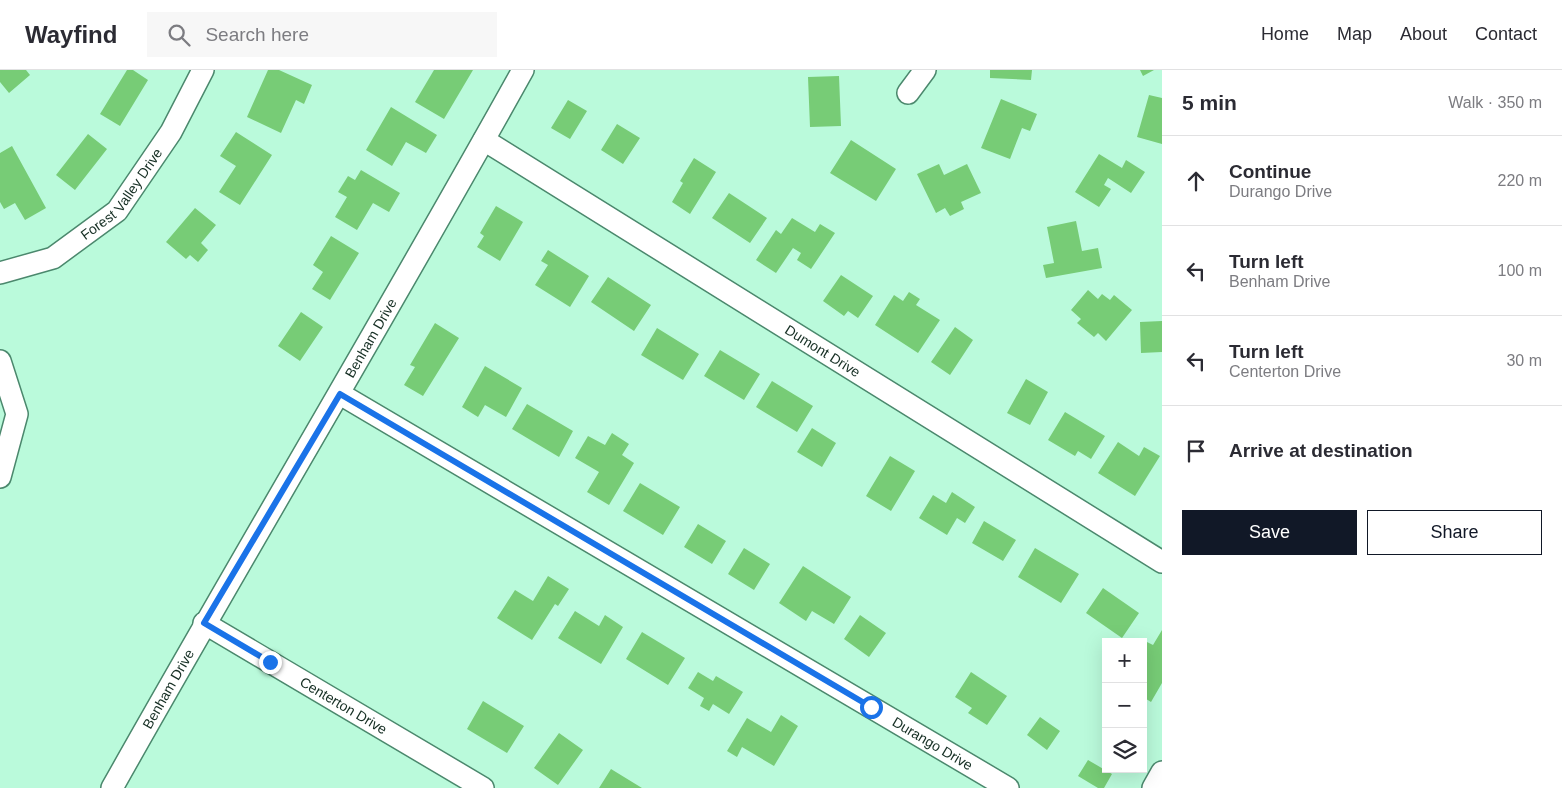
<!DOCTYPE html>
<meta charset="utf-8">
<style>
:root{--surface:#fff;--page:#f7f7f7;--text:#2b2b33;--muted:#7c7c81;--line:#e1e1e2;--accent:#111827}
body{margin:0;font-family:Helvetica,sans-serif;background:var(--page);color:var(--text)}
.controls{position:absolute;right:15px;bottom:15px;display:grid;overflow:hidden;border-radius:0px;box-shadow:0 5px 20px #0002}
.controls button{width:45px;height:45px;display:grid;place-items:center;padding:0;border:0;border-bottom:1px solid var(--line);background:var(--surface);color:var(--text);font:25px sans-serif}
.stop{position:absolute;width:15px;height:15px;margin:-11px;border:4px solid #1a73e8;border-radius:50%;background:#fff}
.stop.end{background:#1a73e8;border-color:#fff;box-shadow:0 1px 5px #0008}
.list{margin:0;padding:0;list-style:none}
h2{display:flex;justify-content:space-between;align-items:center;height:65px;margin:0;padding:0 20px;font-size:21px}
h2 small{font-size:16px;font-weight:400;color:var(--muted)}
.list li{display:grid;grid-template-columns:32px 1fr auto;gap:15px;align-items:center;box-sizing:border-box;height:90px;padding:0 20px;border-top:1px solid var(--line)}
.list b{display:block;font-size:19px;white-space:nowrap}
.list p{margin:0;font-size:16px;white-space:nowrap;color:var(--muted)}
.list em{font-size:16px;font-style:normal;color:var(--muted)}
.actions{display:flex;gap:10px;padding:15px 20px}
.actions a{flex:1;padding:11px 0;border:1px solid var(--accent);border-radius:0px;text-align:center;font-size:18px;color:var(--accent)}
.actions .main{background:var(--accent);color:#fff}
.icon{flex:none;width:28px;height:28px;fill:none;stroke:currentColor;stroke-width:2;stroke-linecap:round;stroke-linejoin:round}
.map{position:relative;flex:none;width:1162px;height:718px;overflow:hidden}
header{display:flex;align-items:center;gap:30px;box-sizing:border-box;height:70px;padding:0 25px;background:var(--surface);border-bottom:1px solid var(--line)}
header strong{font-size:24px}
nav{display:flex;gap:28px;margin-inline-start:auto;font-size:18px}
.search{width:350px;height:45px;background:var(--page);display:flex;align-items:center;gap:12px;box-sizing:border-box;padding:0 18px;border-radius:0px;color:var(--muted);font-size:19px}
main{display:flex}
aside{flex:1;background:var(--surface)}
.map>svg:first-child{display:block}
.building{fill:#77cc76}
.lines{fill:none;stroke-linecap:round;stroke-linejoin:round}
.street-casing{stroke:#4b886d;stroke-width:24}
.street{stroke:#fff;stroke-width:21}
.route{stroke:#1a73e8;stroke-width:6}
.labels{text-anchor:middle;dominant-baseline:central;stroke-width:4;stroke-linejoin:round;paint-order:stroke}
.street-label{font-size:14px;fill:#152e23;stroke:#e5fdf1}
</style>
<header>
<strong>Wayfind</strong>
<div class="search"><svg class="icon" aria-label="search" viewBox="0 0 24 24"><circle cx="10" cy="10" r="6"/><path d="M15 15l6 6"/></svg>Search here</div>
<nav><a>Home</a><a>Map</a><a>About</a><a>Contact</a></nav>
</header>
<main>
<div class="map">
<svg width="1162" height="718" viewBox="0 0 1162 718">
<rect width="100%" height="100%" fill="#bafadb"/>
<path class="building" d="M0,0h26l4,5 -21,18 -9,-11z
M127,0h6l15,10 -28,46 -20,-12z
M268,0h11l33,15 -8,19 -8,-4 -15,33 -34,-16z
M434,0h39l-29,49 -29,-17z
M990,0h42l-1,10 -41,-2z
M1140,0h14l-11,6z
M839,6l2,50 -31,1 -2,-50z
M1149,25l13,3v46l-25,-7z
M1001,29l36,15 -7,17 -8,-3 -12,31 -29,-11z
M568,30l19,11 -17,28 -19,-11z
M391,37l46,28 -11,18 -20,-11 -14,24 -26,-16z
M617,54l23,14 -17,26 -22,-14z
M236,62l36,23 -32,50 -21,-13 17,-26 -16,-10z
M88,64l19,15 -32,41 -19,-15z
M851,70l45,29 -20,32 -46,-28z
M12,76l34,62 -21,12 -10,-17 -11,6 -4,-7v-49z
M1099,84l23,14 4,-8 19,12 -14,21 -23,-15 -4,7 7,4 -12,18 -24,-15z
M694,88l22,14 -26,42 -18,-12 11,-19 -3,-2z
M939,94l5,11 23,-11 14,29 -20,9 3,7 -14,7 -5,-8 -9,5 -19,-39z
M361,100l39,23 -11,19 -16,-9 -16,27 -22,-13 12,-20 -9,-5 10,-16 7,4z
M729,123l38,25 -17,25 -38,-25z
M496,136l27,16 -23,39 -23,-14 7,-11 -4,-3z
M195,138l21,17 -15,18 7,7 -10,12 -8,-7 -4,4 -20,-17z
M792,148l23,14 5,-8 15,9 -24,36 -14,-9 4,-7 -8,-5 -17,25 -20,-13 20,-30 5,4z
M1076,151l6,30 16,-3 4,20 -56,10 -3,-13 11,-2 -7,-36z
M331,166l28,17 -29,47 -18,-11 11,-17 -10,-7z
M548,180l41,26 -19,31 -35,-22 13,-20 -7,-4z
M841,205l32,21 -15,22 -10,-7 -4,5 -21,-15z
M608,207l43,28 -17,26 -43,-29z
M1088,220l10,9 4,-5 8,6 4,-5 18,15 -26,31 -8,-8 -4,4 -17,-14 4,-4 -10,-9z
M909,222l11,7 -4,6 24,15 -22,33 -43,-28 19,-30 9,6z
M301,242l22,15 -23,34 -22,-15z
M1162,251v31l-21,1 -1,-31z
M435,253l24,15 -36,58 -19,-11 11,-18 -5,-2z
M955,257l18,13 -23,35 -19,-13z
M657,258l42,26 -16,26 -42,-25z
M720,280l40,24 -16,26 -40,-24z
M485,296l37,22 -16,29 -21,-12 -7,12 -16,-10z
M1026,309l22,13 -18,33 -23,-12z
M772,311l41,25 -16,26 -41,-25z
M527,334l46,27 -14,26 -47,-28z
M1065,342l40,24 -14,23 -13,-8 -3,5 -27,-16z
M812,358l24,15 -14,24 -25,-15z
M612,363l17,11 -7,11 12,8 -25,42 -22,-13 12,-20 -24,-14 13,-22 17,9z
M1118,372l21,14 5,-9 16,9 -25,40 -37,-23z
M890,386l25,15 -24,40 -25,-15z
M640,413l40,24 -17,28 -40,-24z
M952,422l23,15 -10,16 -8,-5 -10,17 -28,-17 14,-23 13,8z
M984,451l32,19 -13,21 -31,-18z
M698,454l28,17 -14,23 -28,-17z
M744,478l26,16 -16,26 -26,-16z
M1035,478l44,26 -18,29 -43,-26z
M803,496l48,31 -17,27 -22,-13 -6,10 -27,-18z
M548,506l21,13 -11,17 -3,-2 -23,36 -35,-22 18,-28 18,11z
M1103,518l36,25 -17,25 -36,-25z
M575,541l24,15 6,-11 18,12 -22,37 -43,-26z
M860,545l26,18 -17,24 -25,-18z
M1162,560v53l-11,19 -8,-5v-53l2,-3 8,4z
M642,562l43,26 -17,27 -42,-26z
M698,602l15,9 3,-5 27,16 -14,22 -16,-10 -4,7 -9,-5 4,-8 -16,-10z
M971,602l36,24 -20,29 -19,-12 4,-5 -17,-11z
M483,631l41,25 -17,27 -40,-24z
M781,645l17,11 -24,40 -32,-19 -5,10 -10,-6 20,-33 24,14z
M1040,647l20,14 -13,19 -20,-15z
M559,663l24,17 -25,35 -24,-17z
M1088,690l24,14 -8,14h-6l-20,-12z
M611,699l31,19h-43z"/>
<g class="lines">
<defs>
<g id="street">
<path d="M908,23l17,-23"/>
<path id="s1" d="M484,70l678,422"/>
<path id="s2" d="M0,203l53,-15 64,-47 54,-79 32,-62"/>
<path d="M0,291l17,53 -17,63"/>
<path id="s3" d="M340,324l668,394"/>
<path id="s4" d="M204,553l279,165"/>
<path id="s5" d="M112,718c135,-240 277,-477 411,-718"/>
<path d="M1153,718l9,-16"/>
</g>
</defs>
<use href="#street" class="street-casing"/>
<use href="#street" class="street"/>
</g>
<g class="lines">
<path class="route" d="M270,592l-66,-39 136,-229 531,313"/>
</g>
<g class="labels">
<g class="street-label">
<text stroke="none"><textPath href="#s2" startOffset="150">Forest Valley Drive</textPath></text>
<text stroke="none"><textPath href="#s5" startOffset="519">Benham Drive</textPath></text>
<text stroke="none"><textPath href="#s1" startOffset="399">Dumont Drive</textPath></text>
<text stroke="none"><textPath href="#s5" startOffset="114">Benham Drive</textPath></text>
<text stroke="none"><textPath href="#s4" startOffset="162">Centerton Drive</textPath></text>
<text stroke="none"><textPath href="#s3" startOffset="688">Durango Drive</textPath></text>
</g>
</g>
</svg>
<div class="controls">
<button>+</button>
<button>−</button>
<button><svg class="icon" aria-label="layers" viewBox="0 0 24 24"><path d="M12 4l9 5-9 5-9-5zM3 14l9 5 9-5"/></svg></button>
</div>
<div class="stop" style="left:871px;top:637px"></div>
<div class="stop end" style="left:270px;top:592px"></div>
</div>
<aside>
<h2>5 min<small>Walk · 350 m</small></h2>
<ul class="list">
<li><svg class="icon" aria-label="ahead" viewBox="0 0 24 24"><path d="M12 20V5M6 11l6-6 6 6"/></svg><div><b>Continue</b><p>Durango Drive</p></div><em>220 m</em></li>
<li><svg class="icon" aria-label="left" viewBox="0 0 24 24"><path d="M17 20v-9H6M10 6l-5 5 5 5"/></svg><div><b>Turn left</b><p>Benham Drive</p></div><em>100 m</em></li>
<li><svg class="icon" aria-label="left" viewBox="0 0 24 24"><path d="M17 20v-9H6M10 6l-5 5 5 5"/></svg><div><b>Turn left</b><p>Centerton Drive</p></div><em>30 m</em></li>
<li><svg class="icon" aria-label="arrive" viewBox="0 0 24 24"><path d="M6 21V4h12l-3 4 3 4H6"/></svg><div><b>Arrive at destination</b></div></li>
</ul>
<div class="actions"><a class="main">Save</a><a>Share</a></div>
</aside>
</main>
